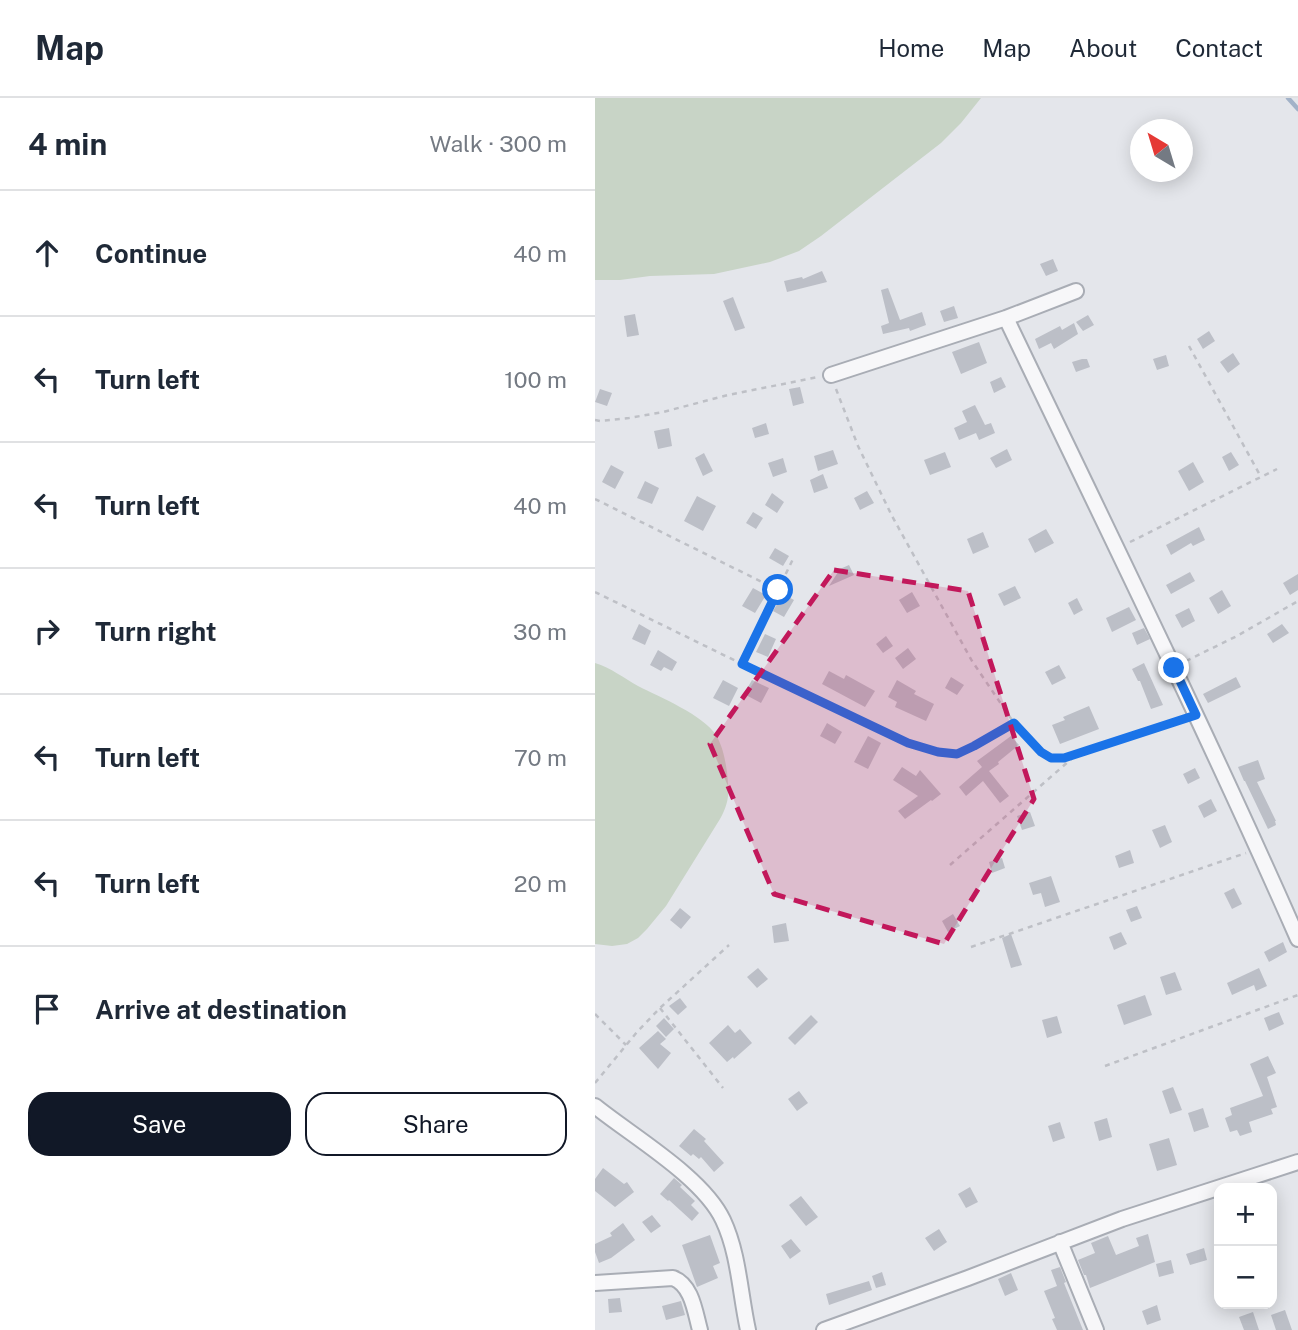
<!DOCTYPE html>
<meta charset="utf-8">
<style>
:root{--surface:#fff;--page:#f2f2f3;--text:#1f2937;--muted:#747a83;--line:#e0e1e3;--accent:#111827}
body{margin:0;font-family:"Public Sans",sans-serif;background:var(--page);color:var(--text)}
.controls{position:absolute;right:21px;bottom:21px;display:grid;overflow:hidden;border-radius:14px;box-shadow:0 4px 18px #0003}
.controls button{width:63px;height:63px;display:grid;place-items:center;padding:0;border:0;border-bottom:2px solid var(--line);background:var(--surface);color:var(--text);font:35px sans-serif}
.compass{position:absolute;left:535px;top:21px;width:63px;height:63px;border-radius:50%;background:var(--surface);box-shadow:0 4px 18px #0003;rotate:322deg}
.stop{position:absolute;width:21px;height:21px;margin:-16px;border:5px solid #1a73e8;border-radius:50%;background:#fff}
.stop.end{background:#1a73e8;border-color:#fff;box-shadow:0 2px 7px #0008}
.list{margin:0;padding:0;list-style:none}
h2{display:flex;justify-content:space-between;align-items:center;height:91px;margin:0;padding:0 28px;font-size:30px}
h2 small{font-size:23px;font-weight:400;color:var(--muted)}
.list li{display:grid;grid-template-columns:46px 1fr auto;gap:21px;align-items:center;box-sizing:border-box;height:126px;padding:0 28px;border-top:2px solid var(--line)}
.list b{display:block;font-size:26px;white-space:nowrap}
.list em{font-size:23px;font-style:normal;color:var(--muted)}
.actions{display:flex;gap:14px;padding:21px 28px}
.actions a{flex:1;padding:16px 0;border:2px solid var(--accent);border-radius:21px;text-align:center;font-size:24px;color:var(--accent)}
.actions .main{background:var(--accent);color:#fff}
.icon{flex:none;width:38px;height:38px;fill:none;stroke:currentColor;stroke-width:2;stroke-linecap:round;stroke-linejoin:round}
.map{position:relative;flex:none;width:703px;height:1232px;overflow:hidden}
header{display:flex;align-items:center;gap:42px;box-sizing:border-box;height:98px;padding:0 35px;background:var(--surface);border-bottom:2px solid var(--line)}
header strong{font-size:33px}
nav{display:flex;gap:38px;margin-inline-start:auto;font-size:24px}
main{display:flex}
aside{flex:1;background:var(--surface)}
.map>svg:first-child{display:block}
.green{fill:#c8d4c6}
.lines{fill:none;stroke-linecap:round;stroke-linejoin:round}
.stream{stroke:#a2b2c8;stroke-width:4.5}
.building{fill:#bcbfc7}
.minor-casing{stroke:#a9adb5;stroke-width:18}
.path{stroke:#bec0c6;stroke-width:2.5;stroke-dasharray:5 5;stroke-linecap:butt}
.minor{stroke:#f7f7f9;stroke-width:14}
.route{stroke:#1a73e8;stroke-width:9}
.marked{fill:#c2185b;fill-opacity:0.2;stroke:#c2185b;stroke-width:5;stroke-dasharray:14 9;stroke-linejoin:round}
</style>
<header>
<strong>Map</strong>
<nav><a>Home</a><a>Map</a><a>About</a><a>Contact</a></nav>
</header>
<main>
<aside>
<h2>4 min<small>Walk · 300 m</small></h2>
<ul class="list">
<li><svg class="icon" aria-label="ahead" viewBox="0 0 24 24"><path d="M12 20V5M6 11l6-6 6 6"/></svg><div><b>Continue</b></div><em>40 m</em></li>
<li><svg class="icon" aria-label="left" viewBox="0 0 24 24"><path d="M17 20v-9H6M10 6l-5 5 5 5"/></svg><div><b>Turn left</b></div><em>100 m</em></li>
<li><svg class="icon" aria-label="left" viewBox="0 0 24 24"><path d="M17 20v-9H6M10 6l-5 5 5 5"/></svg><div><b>Turn left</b></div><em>40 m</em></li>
<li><svg class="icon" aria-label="right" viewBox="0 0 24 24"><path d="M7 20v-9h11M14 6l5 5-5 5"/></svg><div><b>Turn right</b></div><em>30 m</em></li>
<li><svg class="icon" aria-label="left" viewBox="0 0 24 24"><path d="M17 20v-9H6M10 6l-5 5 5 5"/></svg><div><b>Turn left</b></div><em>70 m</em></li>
<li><svg class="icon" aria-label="left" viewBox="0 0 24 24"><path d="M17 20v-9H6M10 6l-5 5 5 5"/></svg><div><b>Turn left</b></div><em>20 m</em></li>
<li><svg class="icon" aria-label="arrive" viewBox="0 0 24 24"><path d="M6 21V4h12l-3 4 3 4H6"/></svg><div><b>Arrive at destination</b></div></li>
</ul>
<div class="actions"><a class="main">Save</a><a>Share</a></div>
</aside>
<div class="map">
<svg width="703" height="1232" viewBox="0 0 703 1232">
<rect width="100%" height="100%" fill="#e4e6eb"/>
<path class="green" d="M0,0h386l-20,25 -20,20 -120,93 -22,15 -29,11 -56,12 -64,2 -30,4h-25z
M0,565c16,5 29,15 43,23 22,11 65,29 78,49 7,12 9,24 11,37 2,20 3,29 -7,47l-54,87 -19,23 -9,9 -11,6 -15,2 -17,-2z"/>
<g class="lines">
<path class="stream" d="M693,0l10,11"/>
</g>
<path class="building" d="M458,161l5,12 -12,5 -6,-12z
M227,173l5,11 -40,10 -3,-11 18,-4 1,2z
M293,190l12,32 22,-8 4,13 -16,6 -1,-3 -26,6 -2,-8 8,-3 -8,-33z
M138,199l12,31 -10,3 -12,-30z
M359,208l4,12 -14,4 -4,-11z
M40,216l4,21 -12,2 -3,-21z
M493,217l6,10 -11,6 -7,-9z
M479,225l4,11 -24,15 -3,-6 -12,6 -4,-10 25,-13 2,4z
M614,233l6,10 -12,8 -6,-10z
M384,244l8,21 -26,11 -9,-22z
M638,255l7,11 -12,9 -8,-11z
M571,257l3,11 -12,4 -4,-11z
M487,261h5l3,8 -14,5 -4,-10z
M406,279l5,10 -12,6 -4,-11z
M205,289l4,16 -11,3 -4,-17z
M5,291l12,4 -5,13 -12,-4z
M380,307l10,20 6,-2 4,10 -16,7 -3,-7 -17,7 -5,-12 13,-6 -5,-11z
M171,325l3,11 -14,4 -3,-10z
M74,330l3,18 -14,3 -4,-18z
M412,351l5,11 -16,8 -6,-10z
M238,352l5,14 -20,7 -4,-15z
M350,354l6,15 -21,8 -6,-15z
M636,354l8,13 -10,6 -7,-14z
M109,355l9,18 -10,5 -8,-18z
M188,360l4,14 -14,5 -5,-14z
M598,364l11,20 -15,9 -11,-20z
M16,367l13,7 -9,17 -13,-7z
M228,376l5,14 -14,5 -4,-13z
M50,383l14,7 -7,16 -15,-6z
M272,393l7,12 -14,7 -6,-12z
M177,395l12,9 -7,11 -12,-8z
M102,398l19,10 -13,25 -19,-10z
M158,414l10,6 -7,11 -10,-6z
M604,429l6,13 -12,6 -2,-3 -20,12 -5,-10z
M451,431l8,14 -19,10 -7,-14z
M388,434l6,15 -16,7 -6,-15z
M180,450l14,8 -6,10 -14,-8z
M254,467l5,10 -25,11 11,-17z
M595,474l5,9 -24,13 -5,-9z
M703,476v16l-8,5 -7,-12z
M420,488l6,12 -17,8 -6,-12z
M158,490l13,7 -11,18 -13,-7z
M627,492l9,16 -13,8 -9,-16z
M317,494l8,14 -13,7 -8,-13z
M188,496l11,6 -10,17 -11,-6z
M482,500l6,12 -9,5 -6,-12z
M534,509l7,13 -24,12 -6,-14z
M594,510l6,13 -13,7 -7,-13z
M44,526l12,7 -6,14 -13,-6z
M687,526l7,9 -16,10 -6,-9z
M549,530l6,11 -13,6 -5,-12z
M170,536l11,5 -8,18 -12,-5z
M291,538l7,10 -10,7 -7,-9z
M313,550l8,11 -13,10 -8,-11z
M63,552l19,12 -5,9 -8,-4 -3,4 -11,-6z
M549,565l19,42 -12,4 -11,-28h-2l-6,-12z
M464,567l7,13 -14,7 -7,-13z
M234,573l15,8 2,-4 29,16 -10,16 -43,-23z
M356,579l13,8 -7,10 -12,-7z
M641,579l5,10 -33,16 -5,-9z
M128,582l15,8 -9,18 -16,-8z
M157,582l17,8 -8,15 -17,-9z
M302,582l19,11 -2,3 20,10 -8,17 -31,-14 2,-5 -9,-5z
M494,608l10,23 -39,15 -8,-19 13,-5 -2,-3z
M232,625l15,9 -7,12 -15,-8z
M273,638l13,7 -13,26 -14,-7z
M416,638l8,9 -21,17 1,2 -10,7 20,25 -9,7 -17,-22 -17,15 -7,-9 23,-20 -5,-6z
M663,662l7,19 -8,3 19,39h-1l1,4 -8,4 -23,-48h-1l-6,-14z
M307,669l14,9 4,-6 21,24 -9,7 -1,-1 -26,19 -7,-8 20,-15 -25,-16z
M600,670l5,10 -12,6 -5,-10z
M616,701l6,12 -13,7 -6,-12z
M435,714l5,14 -13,4 -5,-14z
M570,727l7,17 -12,6 -8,-18z
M535,752l4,13 -15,5 -4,-12z
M407,760l3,10 -13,5 -3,-11z
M456,778l9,26 -15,5 -4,-14 -8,2 -4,-12z
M639,790l8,16 -10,5 -8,-16z
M542,808l5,12 -11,4 -5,-12z
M85,810l11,9 -10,12 -11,-9z
M358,816l7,12 -12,6 -6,-11z
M191,825l3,18 -15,2 -2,-17z
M526,834l6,12 -13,6 -5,-13z
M416,836l11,31 -11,3 -9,-30z
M688,844l4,10 -18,10 -5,-10z
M163,870l10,11 -11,9 -10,-11z
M664,870l8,18 -11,5 -2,-6 -22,10 -5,-12z
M580,874l7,18 -16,5 -6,-18z
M550,897l7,20 -28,10 -7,-20z
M85,900l7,9 -9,8 -9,-9z
M684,914l5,12 -15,7 -5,-13z
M216,917l7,7 -23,23 -7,-7z
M462,918l5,17 -15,5 -5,-18z
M69,920l10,11 -8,8 -10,-11z
M133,927l7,8 5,-4 12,14 -18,16 -1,-2 -6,5 -18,-19z
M63,933l8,8 -6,5 11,9 -13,16 -19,-21z
M673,958l8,17 -9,4 10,30 -6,2 2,5 -24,8 3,10 -12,4 -3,-6 -7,2 -5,-14 7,-3 -2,-7 33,-12 -13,-32z
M578,989l9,23 -12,4 -8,-23z
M204,993l9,12 -11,8 -9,-12z
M608,1010l6,19 -15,5 -6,-19z
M512,1020l5,19 -13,4 -5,-19z
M465,1024l5,16 -12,4 -5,-16z
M99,1031l12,10 -2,2 20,22 -10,9 -13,-15 -2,2 -6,-5 -2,2 -12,-10z
M574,1040l8,27 -20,6 -8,-27z
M8,1070l21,16 3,-2 7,10 -19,15 -20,-16v-12z
M79,1080l8,7 -2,2 15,14 -4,4 8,8 -7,8 -23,-21 -1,1 -8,-7z
M375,1089l8,15 -12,6 -8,-14z
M206,1098l17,21 -12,9 -17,-21z
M57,1117l9,11 -10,7 -9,-11z
M28,1125l12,17 -24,18 -12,5 -4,-11v-8l17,-8 -2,-3z
M344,1131l8,13 -13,9 -9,-13z
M553,1136l7,28 -65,26 -4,-13h-2l-6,-15 17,-7 -4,-10 17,-7 8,19 23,-9 -3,-8z
M115,1137l10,28 -7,3 5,12 -21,9 -15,-42z
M196,1141l10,12 -11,8 -9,-13z
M609,1150l3,12 -17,5 -4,-11z
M576,1162l3,13 -15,4 -3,-13z
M465,1169l6,15 -2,1 19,47h-26l-5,-11 3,-1 -11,-27 13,-5 -6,-16z
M287,1174l4,13 -10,3 -4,-12z
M416,1175l7,17 -13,6 -7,-17z
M274,1183l3,9 -43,15 -3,-11z
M25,1200l2,14 -13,1 -1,-14z
M86,1203l4,14 -19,5 -4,-14z
M562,1207l4,15 -14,5 -5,-14z
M690,1212l7,20h-16l-5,-15z
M658,1214l6,18h-15l-5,-13z"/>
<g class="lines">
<defs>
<path id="minor" d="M411,220c99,207 200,412 292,621
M236,277l175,-57 70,-27
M0,1008c37,30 108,71 128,114 16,34 17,74 25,110
M465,1144l36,88
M0,1185l78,-5c19,7 22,34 27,52
M229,1232l144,-52 154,-59 176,-57"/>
</defs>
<use href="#minor" class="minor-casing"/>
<path class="path" d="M594,248l72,131
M241,291l22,57 34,70 80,145 42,62 27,29 10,6h13l118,-38
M0,322l5,1 29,-3 34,-6 65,-17 90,-18
M0,401l183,91
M535,444l147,-73
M0,494l147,72 166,78 30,10 19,2 17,-8 40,-23
M591,563l51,-25 61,-35
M147,566l52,-107
M355,767l127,-111
M376,849l275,-94
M65,910l63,80
M0,916l31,31
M510,968l193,-71
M0,985l42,-51 23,-24 69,-63"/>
<use href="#minor" class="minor"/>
</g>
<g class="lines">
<path class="route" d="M183,492l-36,74 166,79 30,9 19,2 17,-8 40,-23 27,29 10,6h13l132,-43 -22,-47"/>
</g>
<path class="marked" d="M239,472l134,21 66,208 -90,145 -170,-50 -64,-150z"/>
</svg>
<div class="controls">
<button>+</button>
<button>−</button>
</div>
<svg class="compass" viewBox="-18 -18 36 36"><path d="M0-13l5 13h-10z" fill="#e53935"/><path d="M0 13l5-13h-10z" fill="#747a83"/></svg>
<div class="stop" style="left:183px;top:492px"></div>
<div class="stop end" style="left:579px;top:570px"></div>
</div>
</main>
